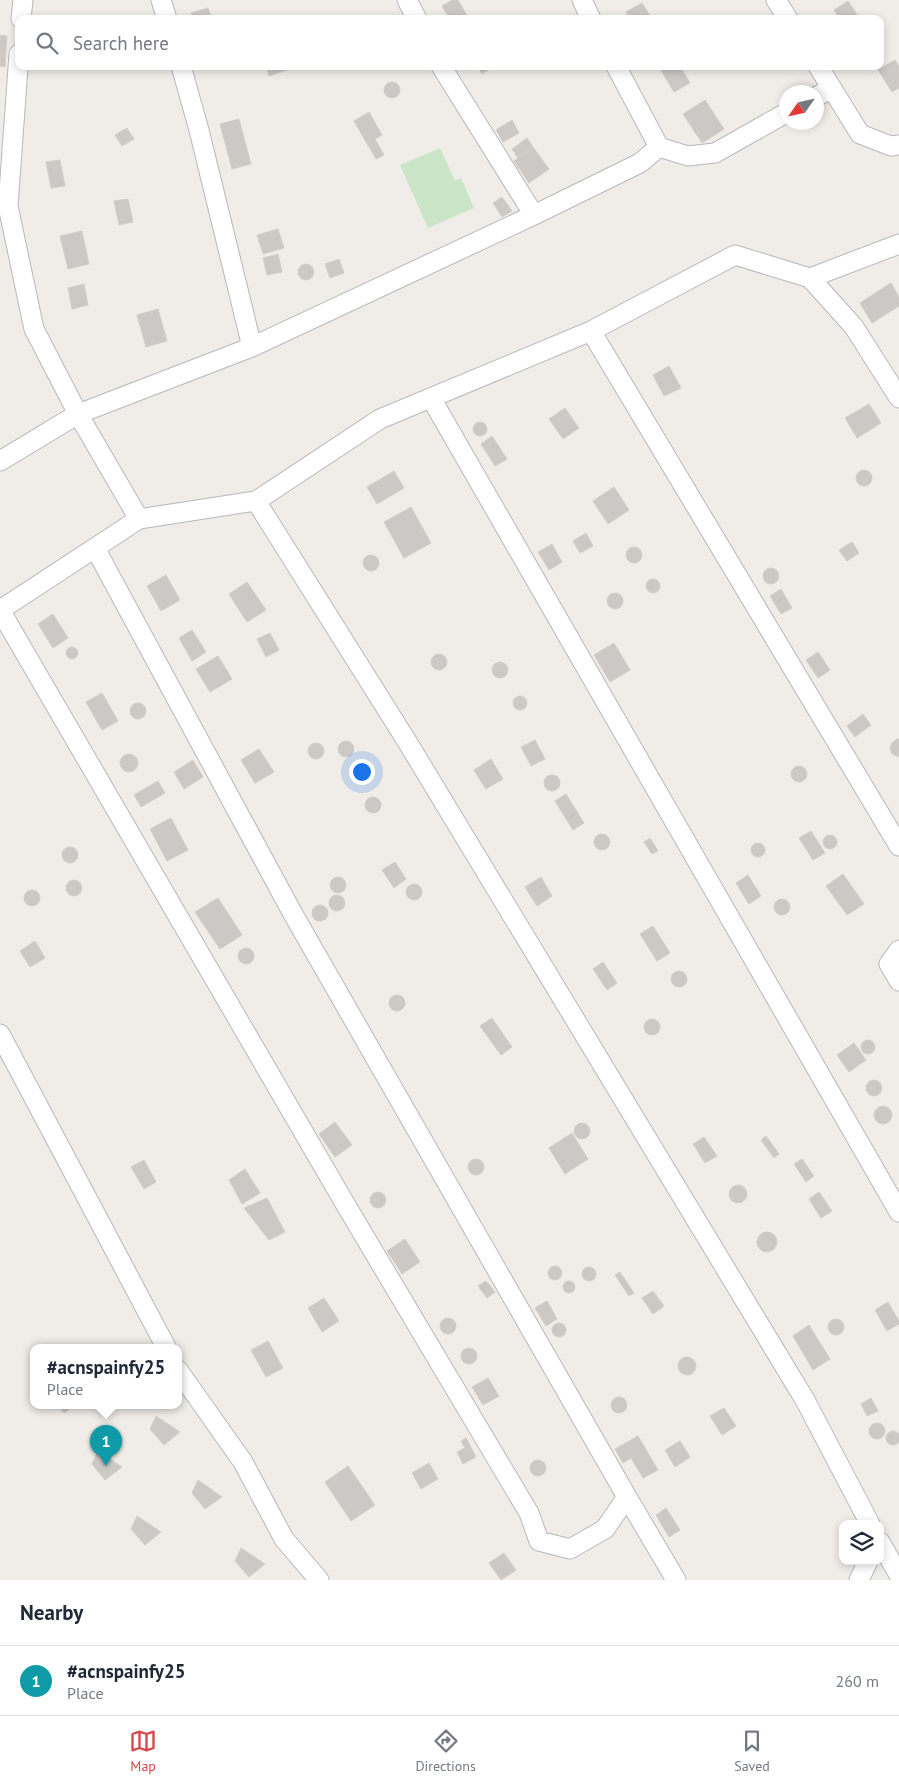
<!DOCTYPE html>
<style>
:root{--surface:#fff;--page:#f6f6f7;--text:#1f2937;--muted:#747a83;--line:#e0e1e3;--accent:#d9454c}
body{margin:0;font-family:"PT Sans",sans-serif;background:var(--page);color:var(--text)}
.controls{position:absolute;right:15px;bottom:15px;display:grid;overflow:hidden;border-radius:10px;box-shadow:0 2px 8px #0003}
.controls button{width:45px;height:45px;display:grid;place-items:center;padding:0;border:0;border-bottom:1px solid var(--line);background:var(--surface);color:var(--text);font:25px sans-serif}
.compass{position:absolute;left:779px;top:85px;width:45px;height:45px;border-radius:50%;background:var(--surface);box-shadow:0 2px 8px #0003;rotate:236deg}
.you{position:absolute;left:361px;top:771px;width:18px;height:18px;margin:-12px;border:4px solid #fff;border-radius:50%;background:#1a73e8;box-shadow:0 0 0 8px #1a73e833}
.badge{display:grid;place-items:center;width:32px;height:32px;border-radius:50%;background:var(--accent);color:#fff;font-size:16px;font-weight:700}
.pin{position:absolute;translate:-50% -41px;filter:drop-shadow(0 1px 2px #0008)}
.pin::after{content:'';position:absolute;top:26px;width:18px;height:15px;background:inherit;clip-path:polygon(0 0,100% 0,50% 100%)}
.popup{position:absolute;left:30px;top:1344px;width:152px;height:65px;box-sizing:border-box;display:grid;place-content:center;border-radius:10px;background:var(--surface);filter:drop-shadow(0 1px 4px #0005);font-size:16px;white-space:nowrap;color:var(--muted)}
.popup b{font-size:19px;color:var(--text)}
.popup::after{content:'';position:absolute;left:50%;top:100%;margin-left:-10px;border:10px solid transparent;border-top-color:var(--surface)}
.list{margin:0;padding:0;list-style:none}
h2{display:flex;justify-content:space-between;align-items:center;height:65px;margin:0;padding:0 20px;font-size:21px}
h2 small{font-size:16px;font-weight:400;color:var(--muted)}
.list li{display:grid;grid-template-columns:32px 1fr auto;gap:15px;align-items:center;box-sizing:border-box;height:70px;padding:0 20px;border-top:1px solid var(--line)}
.list b{display:block;font-size:19px;white-space:nowrap}
.list p{margin:0;font-size:16px;white-space:nowrap;color:var(--muted)}
.list em{font-size:16px;font-style:normal;color:var(--muted)}
.icon{flex:none;width:28px;height:28px;fill:none;stroke:currentColor;stroke-width:2;stroke-linecap:round;stroke-linejoin:round}
.map{position:relative;flex:none;width:899px;height:1580px;overflow:hidden}
.search{position:absolute;background:var(--surface);box-shadow:0 2px 8px #0003;left:15px;right:15px;top:15px;height:55px;display:flex;align-items:center;gap:12px;box-sizing:border-box;padding:0 18px;border-radius:10px;color:var(--muted);font-size:19px}
.sheet{height:135px;background:var(--surface)}
nav{display:flex;justify-content:space-around;align-items:center;box-sizing:border-box;height:70px;border-top:1px solid var(--line);background:var(--surface);font-size:14px;color:var(--muted)}
nav a{display:grid;justify-items:center;gap:2px}
nav .on{color:var(--accent)}
.map>svg:first-child{display:block}
.green{fill:#cbe5c8}
.building{fill:#ccc8c5;stroke:#d4cec7}
.lines{fill:none;stroke-linecap:round;stroke-linejoin:round}
.street-casing{stroke:#b5b8bb;stroke-width:21}
.street{stroke:#fff;stroke-width:19}
</style>
<div class="map">
<svg width="899" height="1580" viewBox="0 0 899 1580">
<rect width="100%" height="100%" fill="#f0ede8"/>
<path class="green" d="M440,148l15,33 6,-3 13,30 -46,20 -28,-63z"/>
<path class="building" d="M452,0h6l11,19h-19l-8,-13z
M848,1l12,18h-20l-6,-9z
M642,3l10,16h-22l-4,-7z
M208,8l4,11h-19l-2,-6z
M0,35l7,1 -2,31 -5,-1z
M895,60l4,7v21l-7,4 -14,-22z
M266,66h27v2l-24,8z
M477,66h17l-12,8z
M680,66l10,17 -16,9 -15,-25z
M384 90a8 8 0 1 1 16 0a8 8 0 1 1-16 0Z
M705,100l19,29 -22,14 -19,-29z
M369,112l13,23 -7,4 9,16 -8,4 -22,-38z
M239,119l12,45 -19,5 -12,-45z
M512,120l7,13 -16,9 -7,-12z
M127,128l7,11 -12,7 -7,-11z
M527,138l6,9 -15,11 -6,-9z
M533,147l16,22 -20,14 -15,-22z
M60,160l5,26 -14,2 -5,-26z
M502,197l10,14 -10,6 -9,-14z
M128,199l5,23 -14,3 -5,-24z
M278,229l6,19 -21,6 -6,-19z
M82,231l7,33 -21,5 -8,-33z
M278,254l4,18 -15,3 -4,-17z
M339,259l5,14 -14,5 -5,-14z
M298 272a8 8 0 1 1 16 0a8 8 0 1 1-16 0Z
M891,283l8,14v9l-27,17 -12,-20z
M84,284l4,21 -16,4 -4,-21z
M158,309l9,32 -21,6 -9,-32z
M669,366l12,22 -17,8 -11,-21z
M869,404l12,19 -24,15 -12,-20z
M565,408l14,20 -16,11 -14,-20z
M473 429a7 7 0 1 1 14 0a7 7 0 1 1-14 0Z
M492,436l15,23 -12,7 -14,-22z
M856 478a8 8 0 1 1 16 0a8 8 0 1 1-16 0Z
M394,471l10,17 -27,16 -10,-17z
M614,487l15,23 -21,14 -15,-23z
M411,507l20,36 -27,15 -20,-36z
M586,533l7,13 -13,7 -7,-12z
M852,542l7,11 -12,8 -8,-11z
M552,544l10,18 -13,8 -11,-18z
M626 555a8 8 0 1 1 16 0a8 8 0 1 1-16 0Z
M363 563a8 8 0 1 1 16 0a8 8 0 1 1-16 0Z
M763 576a8 8 0 1 1 16 0a8 8 0 1 1-16 0Z
M166,575l14,25 -19,11 -14,-25z
M646 586a7 7 0 1 1 14 0a7 7 0 1 1-14 0Z
M247,582l19,28 -19,12 -18,-28z
M781,589l11,19 -11,6 -11,-18z
M607 601a8 8 0 1 1 16 0a8 8 0 1 1-16 0Z
M53,614l15,24 -15,10 -15,-24z
M192,630l14,22 -14,9 -13,-23z
M270,633l9,17 -13,7 -9,-18z
M614,643l16,27 -20,12 -16,-27z
M66 653a6 6 0 1 1 12 0a6 6 0 1 1-12 0Z
M818,652l12,18 -12,8 -12,-18z
M431 662a8 8 0 1 1 16 0a8 8 0 1 1-16 0Z
M218,656l14,23 -22,13 -14,-23z
M492 670a8 8 0 1 1 16 0a8 8 0 1 1-16 0Z
M102,693l16,28 -16,9 -16,-28z
M513 703a7 7 0 1 1 14 0a7 7 0 1 1-14 0Z
M130 711a8 8 0 1 1 16 0a8 8 0 1 1-16 0Z
M863,714l8,11 -16,12 -8,-11z
M897,739h2v18l-7,-3 -2,-6 2,-5z
M535,740l10,19 -14,7 -10,-19z
M338 749a8 8 0 1 1 16 0a8 8 0 1 1-16 0Z
M308 751a8 8 0 1 1 16 0a8 8 0 1 1-16 0Z
M259,749l15,23 -19,11 -14,-23z
M120 763a9 9 0 1 1 18 0a9 9 0 1 1-18 0Z
M491,759l12,20 -17,10 -12,-19z
M193,760l10,17 -19,12 -10,-17z
M791 774a8 8 0 1 1 16 0a8 8 0 1 1-16 0Z
M544 783a8 8 0 1 1 16 0a8 8 0 1 1-16 0Z
M158,781l7,12 -24,14 -7,-12z
M566,794l18,29 -11,7 -18,-29z
M365 805a8 8 0 1 1 16 0a8 8 0 1 1-16 0Z
M171,818l17,32 -21,11 -17,-32z
M811,831l14,22 -12,7 -14,-22z
M594 842a8 8 0 1 1 16 0a8 8 0 1 1-16 0Z
M823 842a7 7 0 1 1 14 0a7 7 0 1 1-14 0Z
M650,838l8,13 -6,3 -8,-12z
M751 850a7 7 0 1 1 14 0a7 7 0 1 1-14 0Z
M62 855a8 8 0 1 1 16 0a8 8 0 1 1-16 0Z
M395,862l11,17 -12,9 -12,-18z
M843,874l21,30 -17,11 -21,-29z
M748,875l13,21 -12,8 -13,-21z
M330 885a8 8 0 1 1 16 0a8 8 0 1 1-16 0Z
M541,877l11,19 -15,10 -12,-19z
M66 888a8 8 0 1 1 16 0a8 8 0 1 1-16 0Z
M406 892a8 8 0 1 1 16 0a8 8 0 1 1-16 0Z
M24 898a8 8 0 1 1 16 0a8 8 0 1 1-16 0Z
M329 903a8 8 0 1 1 16 0a8 8 0 1 1-16 0Z
M218,898l24,37 -22,14 -25,-37z
M774 907a8 8 0 1 1 16 0a8 8 0 1 1-16 0Z
M312 913a8 8 0 1 1 16 0a8 8 0 1 1-16 0Z
M653,926l17,27 -13,8 -17,-27z
M35,941l10,17 -15,9 -10,-16z
M238 956a8 8 0 1 1 16 0a8 8 0 1 1-16 0Z
M603,962l14,21 -10,7 -14,-21z
M671 979a8 8 0 1 1 16 0a8 8 0 1 1-16 0Z
M389 1003a8 8 0 1 1 16 0a8 8 0 1 1-16 0Z
M492,1018l20,29 -11,8 -21,-29z
M644 1027a8 8 0 1 1 16 0a8 8 0 1 1-16 0Z
M861 1047a7 7 0 1 1 14 0a7 7 0 1 1-14 0Z
M854,1043l12,17 -17,12 -12,-17z
M866 1088a8 8 0 1 1 16 0a8 8 0 1 1-16 0Z
M874 1115a9 9 0 1 1 18 0a9 9 0 1 1-18 0Z
M335,1122l17,23 -17,12 -16,-23z
M574 1131a8 8 0 1 1 16 0a8 8 0 1 1-16 0Z
M572,1133l16,26 -23,15 -16,-26z
M766,1136l13,18 -5,4 -13,-18z
M704,1137l13,19 -12,7 -12,-19z
M468 1167a8 8 0 1 1 16 0a8 8 0 1 1-16 0Z
M802,1159l12,17 -8,6 -12,-18z
M144,1160l12,22 -12,7 -13,-22z
M245,1169l15,24 -18,11 -13,-24z
M729 1194a9 9 0 1 1 18 0a9 9 0 1 1-18 0Z
M370 1200a8 8 0 1 1 16 0a8 8 0 1 1-16 0Z
M819,1192l13,19 -11,7 -12,-19z
M267,1198l18,34 -16,8 -25,-32z
M757 1242a10 10 0 1 1 20 0a10 10 0 1 1-20 0Z
M405,1239l15,23 -18,12 -15,-23z
M548 1273a7 7 0 1 1 14 0a7 7 0 1 1-14 0Z
M582 1274a7 7 0 1 1 14 0a7 7 0 1 1-14 0Z
M620,1272l14,21 -5,3 -14,-21z
M563 1287a6 6 0 1 1 12 0a6 6 0 1 1-12 0Z
M486,1281l9,11 -8,6 -9,-12z
M653,1291l11,15 -11,8 -11,-16z
M324,1298l15,23 -17,11 -14,-24z
M547,1301l10,18 -11,7 -11,-18z
M888,1302l11,19v3l-12,7 -12,-21z
M440 1326a8 8 0 1 1 16 0a8 8 0 1 1-16 0Z
M828 1327a8 8 0 1 1 16 0a8 8 0 1 1-16 0Z
M552 1330a7 7 0 1 1 14 0a7 7 0 1 1-14 0Z
M809,1325l21,34 -17,11 -20,-34z
M268,1341l15,27 -17,9 -15,-27z
M461 1356a8 8 0 1 1 16 0a8 8 0 1 1-16 0Z
M678 1366a9 9 0 1 1 18 0a9 9 0 1 1-18 0Z
M488,1378l11,18 -16,9 -11,-18z
M611 1405a8 8 0 1 1 16 0a8 8 0 1 1-16 0Z
M871,1398l7,13 -11,5 -6,-12z
M58,1405h17l-11,8z
M724,1408l12,18 -14,9 -12,-19z
M156,1416l24,16 -16,13 -14,-16z
M869 1431a8 8 0 1 1 16 0a8 8 0 1 1-16 0Z
M886 1438a7 7 0 1 1 14 0a7 7 0 1 1-14 0Z
M638,1436l20,34 -15,8 -12,-20 -8,5 -8,-14z
M466,1438l10,19 -13,7 -6,-12 8,-4 -4,-7z
M680,1441l10,16 -15,10 -10,-17z
M98,1451l24,16 -17,13 -13,-16z
M530 1468a8 8 0 1 1 16 0a8 8 0 1 1-16 0Z
M429,1463l9,16 -17,10 -9,-16z
M348,1466l27,39 -24,16 -26,-39z
M198,1480l24,17 -17,12 -13,-16z
M666,1508l14,22 -11,7 -13,-22z
M137,1516l24,16 -16,13 -14,-16z
M241,1548l24,16 -16,13 -14,-16z
M504,1553l12,17 -15,10 -12,-17z"/>
<g class="lines">
<defs>
<path id="street" d="M161,0l6,19
M407,0l10,19
M582,0l9,19
M776,0l12,19
M21,19l2,-19
M19,54l-11,152 26,123 44,85 61,105
M181,66l18,64 53,217
M441,66l93,149
M616,66l43,81 29,9 27,-3 71,-40
M818,66l42,68 31,12 8,-1
M816,97l16,-9
M810,278l89,-34
M591,331l308,515
M431,398l468,814
M0,461l78,-47 174,-67 282,-132 106,-52 19,-16
M256,501l152,242 397,657 65,124
M95,548l198,366 334,583 49,83
M0,610l347,597 182,306 10,28 31,8 35,-20 22,-32
M0,610l139,-91 117,-18 124,-82 211,-88 144,-76 75,23 44,49 45,71
M899,950l-10,14 10,17
M0,1034l166,313
M178,1370l65,92 41,77 35,41
M880,1542l19,33
M859,1580l9,-19"/>
</defs>
<use href="#street" class="street-casing"/>
<use href="#street" class="street"/>
</g>
</svg>
<div class="controls">
<button><svg class="icon" aria-label="layers" viewBox="0 0 24 24"><path d="M12 4l9 5-9 5-9-5zM3 14l9 5 9-5"/></svg></button>
</div>
<svg class="compass" viewBox="-18 -18 36 36"><path d="M0-13l5 13h-10z" fill="#e53935"/><path d="M0 13l5-13h-10z" fill="#747a83"/></svg>
<div class="you"></div>
<div class="pin badge" style="left:106px;top:1466px;background:#0f9aa8">1</div>
<div class="popup"><b>#acnspainfy25</b>Place</div>
<div class="search"><svg class="icon" aria-label="search" viewBox="0 0 24 24"><circle cx="10" cy="10" r="6"/><path d="M15 15l6 6"/></svg>Search here</div>
</div>
<section class="sheet">
<h2>Nearby<small></small></h2>
<ul class="list">
<li><span class="badge" style="background:#0f9aa8">1</span><div><b>#acnspainfy25</b><p>Place</p></div><em>260 m</em></li>
</ul>
</section>
<nav>
<a class="on"><svg class="icon" aria-label="map" viewBox="0 0 24 24"><path d="M3 6l6-2 6 2 6-2v14l-6 2-6-2-6 2zM9 4v14M15 6v14"/></svg>Map</a>
<a><svg class="icon" aria-label="directions" viewBox="0 0 24 24"><path d="M12 3l9 9-9 9-9-9zM9 14v-3h6M13 9l2 2-2 2"/></svg>Directions</a>
<a><svg class="icon" aria-label="saved" viewBox="0 0 24 24"><path d="M7 4h10v16l-5-4-5 4z"/></svg>Saved</a>
</nav>
